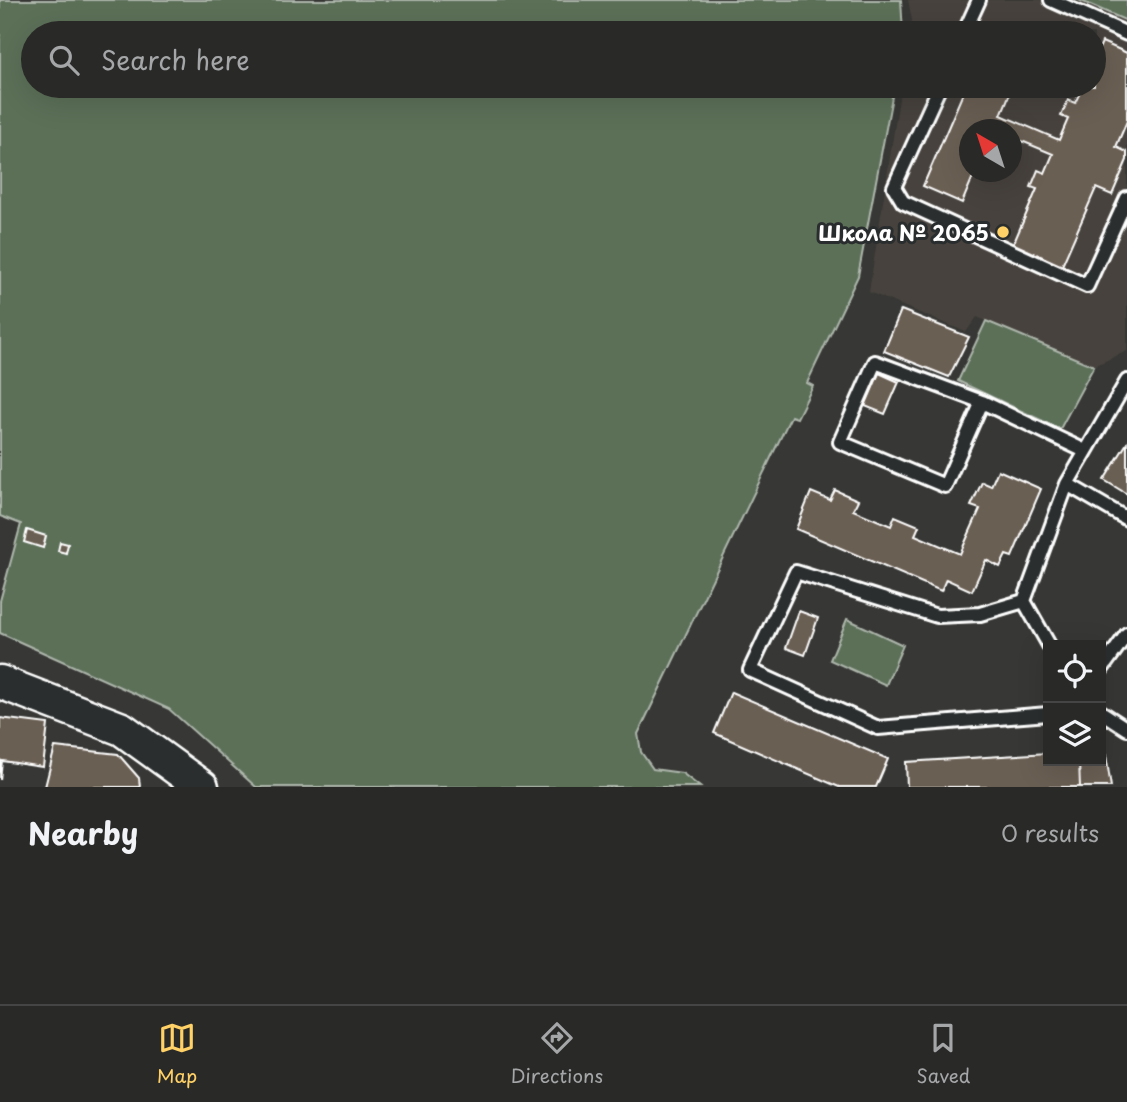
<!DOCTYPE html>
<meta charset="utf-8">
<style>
:root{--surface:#292928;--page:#353534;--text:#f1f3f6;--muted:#a5a6a8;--line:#454545;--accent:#ffd166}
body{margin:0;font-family:"Playpen Sans",sans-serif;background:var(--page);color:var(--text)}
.controls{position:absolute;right:21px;bottom:21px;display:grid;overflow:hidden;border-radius:0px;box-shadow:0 7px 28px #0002}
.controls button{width:63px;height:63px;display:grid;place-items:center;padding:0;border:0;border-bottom:2px solid var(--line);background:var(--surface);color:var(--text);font:35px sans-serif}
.compass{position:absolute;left:959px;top:119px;width:63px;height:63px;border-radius:50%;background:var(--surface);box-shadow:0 7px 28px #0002;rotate:321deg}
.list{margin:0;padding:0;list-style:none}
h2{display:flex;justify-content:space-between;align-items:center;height:91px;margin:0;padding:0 28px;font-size:30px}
h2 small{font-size:23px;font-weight:400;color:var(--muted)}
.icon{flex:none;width:38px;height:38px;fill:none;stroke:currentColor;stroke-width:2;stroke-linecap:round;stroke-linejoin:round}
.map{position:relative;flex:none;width:1127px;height:787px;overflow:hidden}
.search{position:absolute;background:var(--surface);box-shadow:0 7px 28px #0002;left:21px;right:21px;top:21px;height:77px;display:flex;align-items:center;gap:18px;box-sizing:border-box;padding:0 24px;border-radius:38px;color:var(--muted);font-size:26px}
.sheet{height:217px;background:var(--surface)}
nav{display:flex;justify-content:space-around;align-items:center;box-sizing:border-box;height:98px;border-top:2px solid var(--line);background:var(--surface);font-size:19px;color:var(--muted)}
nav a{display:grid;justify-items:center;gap:4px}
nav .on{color:var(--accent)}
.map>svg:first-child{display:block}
.built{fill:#47433e;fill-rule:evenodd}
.green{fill:#5c6f59;stroke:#aeb7ac;stroke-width:2}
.building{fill:#6b5e52;stroke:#fff;stroke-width:2}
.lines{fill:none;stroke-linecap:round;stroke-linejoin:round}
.service-casing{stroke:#fff;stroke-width:18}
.tertiary-casing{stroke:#fff;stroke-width:37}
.service{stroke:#2a2d2e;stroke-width:12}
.tertiary{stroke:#2a2d2e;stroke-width:32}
.poi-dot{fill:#ffd166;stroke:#2a2d2e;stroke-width:2.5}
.labels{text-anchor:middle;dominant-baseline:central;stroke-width:6;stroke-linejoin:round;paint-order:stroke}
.poi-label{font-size:21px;font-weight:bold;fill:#fff;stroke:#2a2d2e;text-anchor:end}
</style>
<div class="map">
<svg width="1127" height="787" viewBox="0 0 1127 787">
<rect width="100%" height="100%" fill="#373735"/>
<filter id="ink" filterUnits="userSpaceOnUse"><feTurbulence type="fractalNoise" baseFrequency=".0143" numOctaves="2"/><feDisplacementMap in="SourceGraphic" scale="14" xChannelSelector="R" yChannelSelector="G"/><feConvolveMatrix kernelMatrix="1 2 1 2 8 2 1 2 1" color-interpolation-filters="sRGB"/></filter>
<g filter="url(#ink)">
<path class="built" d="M908,0h219v351l-33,15 -117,-49 -11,15 -97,-40 32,-206h193v-53h-184l2,-13zM970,130h42v42h-42z"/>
<path class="green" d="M0,0h901l2,33h-870v53h861l-36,190 -51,107 6,3 -16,32 -6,-2 -153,318 3,18 12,17 29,4 18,14h-444l-87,-78 -169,-76v-32l21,-77 -21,-8z
M1079,0h48v21z
M986,321l108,45 -34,63 -102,-48z
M847,619l56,26 -17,40 -56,-25z"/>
<path class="building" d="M993,24l21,9h-25z
M1102,42l25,11v68l-11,26 11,5v8l-15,35 -16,-7 -35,80 -49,-21 25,-58 -6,-2 7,-17 7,3 8,-19 -41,-17v-7h-42v42h5l-13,31 -39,-17 43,-100h47l-12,29 58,25 9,-21 -7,-3 7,-16 7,3 8,-17h11v-26z
M901,310l68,27 -20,40 -65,-26z
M879,373l20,9 -14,32 -20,-8z
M1127,443v51l-23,-14z
M998,470l43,19 -29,68 -6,-2 -6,12 -14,-7 -14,31 -26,-12 -5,12 -145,-62 15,-37 19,8 5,-10 23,10 -5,10 38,16 4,-10 24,10 -4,9 45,19 20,-45 -9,-3 11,-24 9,4z
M27,530l19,6 -3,12 -19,-6z
M60,542l8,2 -2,9 -8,-2z
M799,611l19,7 -13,37 -19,-7z
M731,692l157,67 -12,28h-37l-125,-54z
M0,718l48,6 -5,43 -41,-6 -2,19z
M55,747l63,7 21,24 1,9h-95z
M1101,749h4l6,38h-31l-1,-26h22z
M1048,753v8h31l1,26h-173l-1,-25z"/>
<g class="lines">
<defs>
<path id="service" d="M1051,0l76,34
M964,33l15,-33
M940,86l-46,101 9,15 184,84 40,-88
M1127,381l-60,103 60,35
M982,402l-107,-40 -35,80 105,44 37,-84 103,49
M1024,601l-44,13 -43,2 -141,-44 -46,98 128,58 170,-14
M1049,645l-25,-44 43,-117
M1101,670l26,-36
M1101,712l26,17"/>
<path id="tertiary" d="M0,682l122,47 80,58"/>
</defs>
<use href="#service" class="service-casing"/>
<use href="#tertiary" class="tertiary-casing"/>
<use href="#service" class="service"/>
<use href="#tertiary" class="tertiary"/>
</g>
</g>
<circle class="poi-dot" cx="1003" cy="232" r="7"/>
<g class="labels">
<g class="poi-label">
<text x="989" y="232">Школа № 2065</text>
</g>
</g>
</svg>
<div class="controls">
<button><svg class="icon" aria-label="locate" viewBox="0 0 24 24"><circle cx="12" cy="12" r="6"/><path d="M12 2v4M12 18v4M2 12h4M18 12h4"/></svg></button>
<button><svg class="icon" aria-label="layers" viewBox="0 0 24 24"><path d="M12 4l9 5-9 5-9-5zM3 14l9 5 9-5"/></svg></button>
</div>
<svg class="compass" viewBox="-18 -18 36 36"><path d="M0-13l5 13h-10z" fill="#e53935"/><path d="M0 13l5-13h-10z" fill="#a5a6a8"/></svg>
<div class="search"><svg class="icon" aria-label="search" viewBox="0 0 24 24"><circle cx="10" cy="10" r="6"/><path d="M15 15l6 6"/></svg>Search here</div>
</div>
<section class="sheet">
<h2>Nearby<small>0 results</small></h2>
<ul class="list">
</ul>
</section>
<nav>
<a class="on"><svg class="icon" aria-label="map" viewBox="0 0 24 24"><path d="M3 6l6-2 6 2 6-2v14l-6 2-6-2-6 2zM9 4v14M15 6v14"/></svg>Map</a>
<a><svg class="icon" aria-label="directions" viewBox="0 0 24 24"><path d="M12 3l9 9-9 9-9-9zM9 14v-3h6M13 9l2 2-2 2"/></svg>Directions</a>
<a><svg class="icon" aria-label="saved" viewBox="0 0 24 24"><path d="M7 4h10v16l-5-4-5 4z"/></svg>Saved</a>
</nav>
